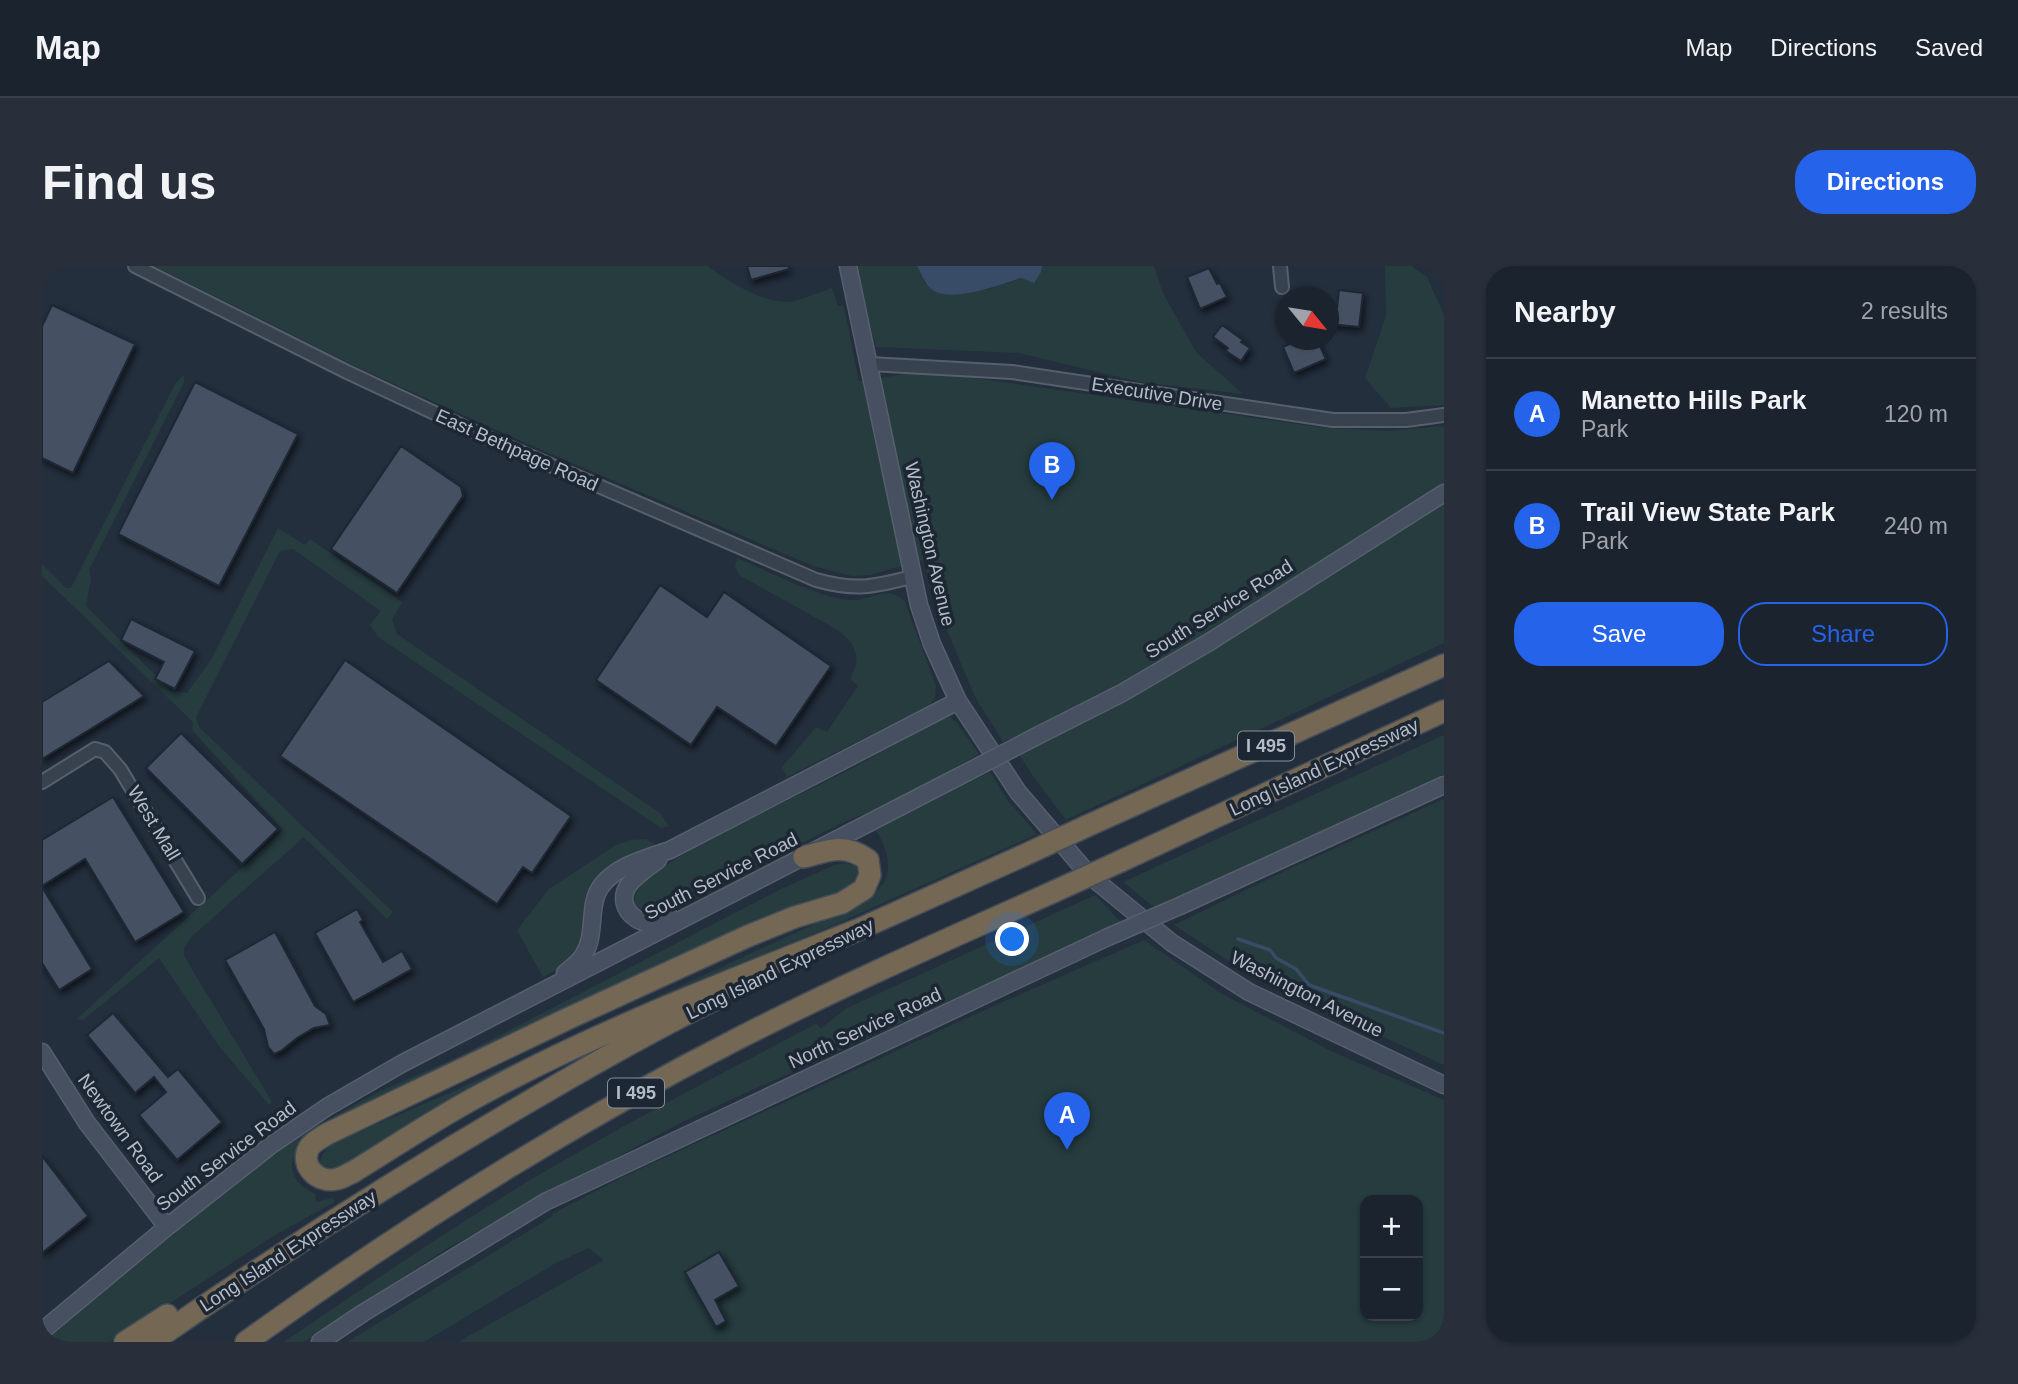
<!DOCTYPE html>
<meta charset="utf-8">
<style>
:root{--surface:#1b232e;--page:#282f3a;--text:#f1f3f6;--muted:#a0a4aa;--line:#39404a;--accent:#2563eb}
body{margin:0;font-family:Helvetica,sans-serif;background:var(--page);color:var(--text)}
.controls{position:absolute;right:21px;bottom:21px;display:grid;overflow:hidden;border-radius:14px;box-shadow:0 2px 5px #0004}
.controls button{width:63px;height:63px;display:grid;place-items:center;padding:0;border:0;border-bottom:2px solid var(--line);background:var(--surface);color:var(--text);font:35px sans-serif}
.compass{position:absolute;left:1234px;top:21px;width:63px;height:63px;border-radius:50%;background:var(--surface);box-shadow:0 2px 5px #0004;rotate:120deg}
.you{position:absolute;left:971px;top:674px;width:24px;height:24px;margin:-18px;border:5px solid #fff;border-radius:50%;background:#1a73e8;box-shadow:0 0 0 10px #1a73e833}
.badge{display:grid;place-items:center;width:46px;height:46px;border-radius:50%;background:var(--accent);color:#fff;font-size:23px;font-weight:700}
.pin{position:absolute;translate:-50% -58px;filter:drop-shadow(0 2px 4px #0008)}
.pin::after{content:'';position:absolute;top:37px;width:24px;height:21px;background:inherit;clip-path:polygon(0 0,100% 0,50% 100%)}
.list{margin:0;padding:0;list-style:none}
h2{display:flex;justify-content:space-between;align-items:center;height:91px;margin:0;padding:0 28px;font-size:30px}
h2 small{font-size:23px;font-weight:400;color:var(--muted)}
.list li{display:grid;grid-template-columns:46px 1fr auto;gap:21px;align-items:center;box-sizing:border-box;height:112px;padding:0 28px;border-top:2px solid var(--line)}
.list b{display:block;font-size:26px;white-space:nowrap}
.list p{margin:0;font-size:23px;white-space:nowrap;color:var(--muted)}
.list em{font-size:23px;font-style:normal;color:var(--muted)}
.actions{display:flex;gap:14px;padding:21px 28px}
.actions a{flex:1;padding:16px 0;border:2px solid var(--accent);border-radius:28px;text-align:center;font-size:24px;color:var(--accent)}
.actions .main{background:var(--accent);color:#fff}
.map{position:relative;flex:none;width:1402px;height:1076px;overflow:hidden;border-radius:28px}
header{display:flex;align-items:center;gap:42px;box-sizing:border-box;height:98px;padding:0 35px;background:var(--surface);border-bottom:2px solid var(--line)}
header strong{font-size:33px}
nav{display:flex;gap:38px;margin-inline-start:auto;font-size:24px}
.intro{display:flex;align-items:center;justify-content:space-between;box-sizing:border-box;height:168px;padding:0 42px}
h1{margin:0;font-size:49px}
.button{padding:18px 32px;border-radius:28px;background:var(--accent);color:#fff;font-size:24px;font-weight:700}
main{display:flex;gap:42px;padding:0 42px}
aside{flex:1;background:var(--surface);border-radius:28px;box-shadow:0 2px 5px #0004}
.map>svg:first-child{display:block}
.green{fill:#263c3f;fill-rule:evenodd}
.water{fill:#394c67}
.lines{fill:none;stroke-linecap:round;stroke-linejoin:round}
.stream{stroke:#394c67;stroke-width:3.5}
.building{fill:#455162;stroke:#1f2835;stroke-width:2;filter:url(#shadow)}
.street-casing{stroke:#565f6c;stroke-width:16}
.secondary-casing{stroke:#565f6c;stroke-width:19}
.highway-casing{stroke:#434c59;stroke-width:24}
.street{stroke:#38414e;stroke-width:12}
.secondary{stroke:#465061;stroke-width:16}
.highway{stroke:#746855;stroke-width:21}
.secondary-bridge-casing{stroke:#565f6c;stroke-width:19;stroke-linecap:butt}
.highway-bridge-casing{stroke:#434c59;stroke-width:24;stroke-linecap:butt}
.secondary-bridge{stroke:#465061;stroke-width:16}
.highway-bridge{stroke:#746855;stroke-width:21}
.labels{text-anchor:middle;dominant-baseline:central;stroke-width:7;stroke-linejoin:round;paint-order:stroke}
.shield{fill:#1d2633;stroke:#878f9c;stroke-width:2}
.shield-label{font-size:18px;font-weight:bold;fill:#b4bcc9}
.street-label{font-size:19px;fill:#b4bcc9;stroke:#1d2633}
</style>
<header>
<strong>Map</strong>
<nav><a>Map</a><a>Directions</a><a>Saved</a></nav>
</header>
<div class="intro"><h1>Find us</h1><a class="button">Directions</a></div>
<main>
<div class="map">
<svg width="1402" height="1076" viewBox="0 0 1402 1076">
<defs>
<filter id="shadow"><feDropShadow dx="2.5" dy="4" stdDeviation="3.5" flood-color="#0009"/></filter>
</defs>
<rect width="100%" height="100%" fill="#242f3e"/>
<path class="green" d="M112,0h553c21,15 56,38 84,36 6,-1 33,-11 41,-14l6,18h6l15,75 47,-7 47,1 373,53 62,3 56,-5v217l-378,177 -33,-44 -24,-37 -6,3 -28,-45 -32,-77 -20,-60 -53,15 -18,1 -39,-10 -285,-122 -167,-75z
M813,0h62l8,18 61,6 55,-18 1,-6h112l9,27 33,59 47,42 -103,-12 -121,-29 -143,-6z
M1343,0h26l16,11 17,38v90l-53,3 -26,-30 21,-62z
M142,109v7l-95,188 2,9 -5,27 84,84 17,3 24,-33 67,-132 27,17 5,-6 92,63 -10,18 5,14 263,179 9,13 -8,2 -283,-191 -8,-12 11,-14 -88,-62 -13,2 -84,166 3,10 194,185 -6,7 -83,-82 -113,100 -7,11v8l88,146 -3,3 -50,-59 -60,-88 -76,62 -6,-1 206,-189 -91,-100 1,-8 -151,-146v-12l24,24h5l104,-204z
M695,292c31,13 80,39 113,42 23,1 37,-17 55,2l31,84 -1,12 -5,7 -143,72 -5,-10 34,-40 11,5 31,-46 -7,-6c0,-6 4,-11 5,-17 3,-15 -9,-26 -20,-34l-97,-54 -4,-9z
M908,451l7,6 22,31 -98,55 -31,10 -190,95c-12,0 -20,-2 -26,-13l2,-8 11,-16 58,-36 144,-71 93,-51z
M1402,469v39l-282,131 -7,3 -32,-26z
M948,506l16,26 31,36 -491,220 -198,117 -22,-1 -6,-8 3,-8 9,-11 120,-51 414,-192c5,-5 12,-10 17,-16 11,-15 2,-40 -7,-54z
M1402,533v266l-121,-56 -93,-47 -56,-37 115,-56z
M604,573l11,7c-16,9 -59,28 -67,44 -4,8 -3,18 -3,27 0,34 -16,46 -44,60l-24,-43 -2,-4 32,-41 67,-44 15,-5z
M803,597l11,3 4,8 -1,12 -560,260c-14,23 -6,36 16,48l1,8 16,-4 3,4 -60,33 -165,107h-67l223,-184 5,-1 42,-29 63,-35 82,-36 323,-168 51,-23z
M1053,629l27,28 -438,198 -238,128 -142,93h-20c84,-57 166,-114 253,-166 91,-54 185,-103 279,-152l5,4 26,-20z
M1102,674l78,54 109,57 113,49v226l-16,16h-970l146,-82 -15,-12 -33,15 -132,79h-77l206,-126 -1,-2 71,-37 357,-165zM1323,934h53v116h-53z"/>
<path class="water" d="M875,0h125l-1,6 -7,11 -13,-5c-20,7 -65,23 -85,14 -10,-4 -14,-17 -19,-26z"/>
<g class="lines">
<path class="stream" d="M1196,673l32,11 6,8 20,11 13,16 135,48"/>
</g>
<path class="building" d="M705,0h42v3l-38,11z
M1167,2l8,16 3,-1 7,14 -27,12 -13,-32z
M1297,24l24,3 -4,34 -29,-3 2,-16h5z
M10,39l83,39 -62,129 -31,-15v-132z
M1180,59l21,15 -2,2 9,6 -9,13 -15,-10 2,-3 -15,-11z
M1255,74l2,4 11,-4h7l9,19 -32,14 -11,-26z
M153,116l103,52 -79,152 -101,-52z
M359,180l60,41 2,9 -66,97 -66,-44z
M618,319l47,32 17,-25 107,74 -55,80 -59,-39 -26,38 -95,-65z
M89,353l64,32 -20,38 -20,-10 9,-17 -43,-22z
M303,394l226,156 -39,57 -9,-6 -26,37 -217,-148z
M67,395l35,35 -102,63v-57z
M139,467l97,96 -36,35 -96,-96z
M71,531l71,115 -49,30 -50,-83 -43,27v-46z
M0,621l50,82 -33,21 -17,-27z
M315,643l6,11 -3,2 23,40 19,-11 10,18 -59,33 -38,-69z
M233,666l40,74 11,8 4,11 -16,3 -17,10 -16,13 -7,3 -6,-7 -4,-18 -39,-69z
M71,747l55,64 10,-8 44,53 -45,38 -38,-45 27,-23 -12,-15 -19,16 -48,-58z
M0,890l46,60 -46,37z
M677,986l20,34 -24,14 11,21 -10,6 -31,-55z"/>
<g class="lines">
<defs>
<path id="street" d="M93,0l212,106 143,67 326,141c40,11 56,7 96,-3
M1238,0l2,21
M828,98l142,8 321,48h73l38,-5
M0,516l53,-33 10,3 15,17 78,129"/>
<path id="secondary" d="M806,0l71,339 13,39 26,57 60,91 71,83 83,68 77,49 195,93
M993,471l87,-44 89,-52 233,-148
M616,594c-10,7 -23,16 -30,26 -11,17 3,35 21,37 7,1 14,-3 21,-6
M1140,639l262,-120
M523,707c7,-6 15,-11 19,-19 13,-21 3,-50 18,-69 16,-20 45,-27 68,-35l288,-149
M0,786l45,71 80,104
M0,1065l125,-104 103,-81 57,-39 76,-44 555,-286
M278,1076l43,-29 182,-111 563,-265"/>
<path id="highway" d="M1045,560l357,-161
M762,591c25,-7 41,-14 64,3l2,15 -6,14 -22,14 -47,14 -47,19 -181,83 -240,115c-6,4 -15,8 -18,14 -10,18 10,36 28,31 5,-1 11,-5 16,-7 39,-24 78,-50 118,-72 123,-68 255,-118 386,-170
M1079,595l323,-150
M802,670l176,-79
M83,1076l42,-27
M110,1076c119,-83 241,-161 366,-234 66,-39 132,-77 200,-110
M204,1076c157,-113 322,-217 495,-305 102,-52 207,-98 312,-145"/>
</defs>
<use href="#street" class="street-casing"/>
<use href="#secondary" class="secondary-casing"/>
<use href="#highway" class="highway-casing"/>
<use href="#street" class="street"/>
<use href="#secondary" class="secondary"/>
<use href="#highway" class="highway"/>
<defs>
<path id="secondary-bridge" d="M916,511l77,-40
M1066,671l74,-32"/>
<path id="highway-bridge" d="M978,591l67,-31
M1011,626l68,-31"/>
</defs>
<use href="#secondary-bridge" class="secondary-bridge-casing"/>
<use href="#highway-bridge" class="highway-bridge-casing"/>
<use href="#secondary-bridge" class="secondary-bridge"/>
<use href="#highway-bridge" class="highway-bridge"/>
</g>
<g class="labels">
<g class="shield">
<rect x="1196" y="465.5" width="56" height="29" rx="5"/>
<rect x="566" y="812.5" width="56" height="29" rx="5"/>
</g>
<g class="shield-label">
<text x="1224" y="480">I 495</text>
<text x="594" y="827">I 495</text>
</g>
<g class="street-label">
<text transform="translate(1115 128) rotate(9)">Executive Drive</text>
<text transform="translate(475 184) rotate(24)">East Bethpage Road</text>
<text transform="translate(888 278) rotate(77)">Washington Avenue</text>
<text transform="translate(1177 343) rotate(-32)">South Service Road</text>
<text transform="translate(1282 501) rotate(-25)">Long Island Expressway</text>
<text transform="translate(112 557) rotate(59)">West Mall</text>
<text transform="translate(679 610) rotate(-27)">South Service Road</text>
<text transform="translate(738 703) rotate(-26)">Long Island Expressway</text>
<text transform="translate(1265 728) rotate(27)">Washington Avenue</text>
<text transform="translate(823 762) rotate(-25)">North Service Road</text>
<text transform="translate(78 862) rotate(54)">Newtown Road</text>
<text transform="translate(184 890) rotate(-37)">South Service Road</text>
<text transform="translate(246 985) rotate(-33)">Long Island Expressway</text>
</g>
</g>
</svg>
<div class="controls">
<button>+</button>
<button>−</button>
</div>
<svg class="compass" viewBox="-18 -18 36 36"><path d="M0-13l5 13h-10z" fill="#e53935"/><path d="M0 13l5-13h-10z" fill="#a0a4aa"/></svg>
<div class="you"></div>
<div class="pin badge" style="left:1025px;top:884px">A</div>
<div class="pin badge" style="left:1010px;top:234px">B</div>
</div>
<aside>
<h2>Nearby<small>2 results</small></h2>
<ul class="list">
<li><span class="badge">A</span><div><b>Manetto Hills Park</b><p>Park</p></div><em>120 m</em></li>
<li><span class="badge">B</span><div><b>Trail View State Park</b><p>Park</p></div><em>240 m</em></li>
</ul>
<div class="actions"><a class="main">Save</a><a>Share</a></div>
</aside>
</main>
